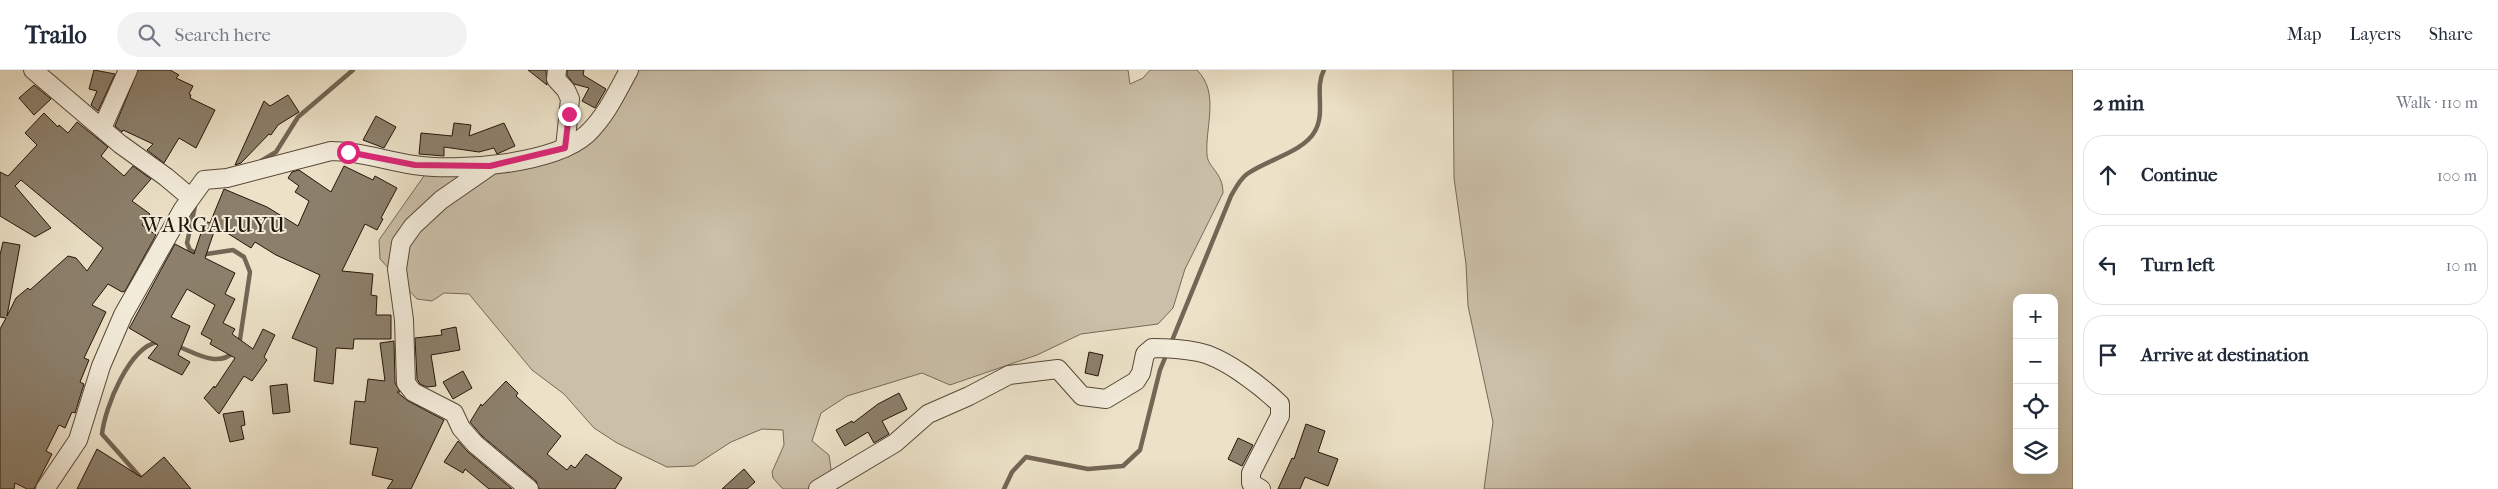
<!DOCTYPE html>
<meta charset="utf-8">
<style>
:root{--surface:#fff;--page:#f2f2f3;--text:#1f2937;--muted:#747a83;--line:#e0e1e3}
body{margin:0;font-family:"IM FELL French Canon",serif;background:var(--page);color:var(--text)}
.controls{position:absolute;right:15px;bottom:15px;display:grid;overflow:hidden;border-radius:10px;box-shadow:0 5px 20px #0002}
.controls button{width:45px;height:45px;display:grid;place-items:center;padding:0;border:0;border-bottom:1px solid var(--line);background:var(--surface);color:var(--text);font:25px sans-serif}
.stop{position:absolute;width:15px;height:15px;margin:-11px;border:4px solid #db2777;border-radius:50%;background:#fff}
.stop.end{background:#db2777;border-color:#fff;box-shadow:0 1px 5px #0008}
.list{margin:0;padding:0;list-style:none}
h2{display:flex;justify-content:space-between;align-items:center;height:65px;margin:0;padding:0 20px;font-size:21px}
h2 small{font-size:16px;font-weight:400;color:var(--muted)}
.list li{display:grid;grid-template-columns:32px 1fr auto;gap:15px;align-items:center;box-sizing:border-box;height:80px;margin:0 10px 10px;padding:0 10px;border:1px solid var(--line);border-radius:20px}
.list b{display:block;font-size:19px;white-space:nowrap}
.list em{font-size:16px;font-style:normal;color:var(--muted)}
.icon{flex:none;width:28px;height:28px;fill:none;stroke:currentColor;stroke-width:2;stroke-linecap:round;stroke-linejoin:round}
.map{position:relative;flex:none;width:2073px;height:419px;overflow:hidden}
header{display:flex;align-items:center;gap:30px;box-sizing:border-box;height:70px;padding:0 25px;background:var(--surface);border-bottom:1px solid var(--line)}
header strong{font-size:24px}
nav{display:flex;gap:28px;margin-inline-start:auto;font-size:18px}
.search{width:350px;height:45px;background:var(--page);display:flex;align-items:center;gap:12px;box-sizing:border-box;padding:0 18px;border-radius:28px;color:var(--muted);font-size:19px}
main{display:flex}
aside{flex:1;background:var(--surface)}
.map>svg:first-child{display:block}
.green{fill:#cabfa8;stroke:#776a58;fill-rule:evenodd}
.lines{fill:none;stroke-linecap:round;stroke-linejoin:round}
.stream{stroke:#736655;stroke-width:4.5}
.building{fill:#8c806c;stroke:#241509}
.street-casing{stroke:#564839;stroke-width:20}
.street{stroke:#f3ecdb;stroke-width:18}
.route{stroke:#db2777;stroke-width:6}
.labels{text-anchor:middle;dominant-baseline:central;stroke-width:4;stroke-linejoin:round;paint-order:stroke}
.quarter-label{font-size:21px;letter-spacing:1px;fill:#241509;stroke:#f3ecdb}
</style>
<header>
<strong>Trailo</strong>
<div class="search"><svg class="icon" aria-label="search" viewBox="0 0 24 24"><circle cx="10" cy="10" r="6"/><path d="M15 15l6 6"/></svg>Search here</div>
<nav><a>Map</a><a>Layers</a><a>Share</a></nav>
</header>
<main>
<div class="map">
<svg width="2073" height="419" viewBox="0 0 2073 419">
<rect width="100%" height="100%" fill="#ece2c8"/>
<filter id="stains"><feTurbulence type="fractalNoise" baseFrequency=".004" numOctaves="4"/><feColorMatrix values="0 0 0 0 .2 0 0 0 0 .09 0 0 0 0 .02 0 0 0 .5 -.17"/></filter>
<radialGradient id="worn" r=".72"><stop offset=".6" stop-color="#630" stop-opacity="0"/><stop offset="1" stop-color="#630" stop-opacity=".3"/></radialGradient>
<path class="green" d="M638,0h490l2,14 13,-6 7,-8h47c23,23 8,56 10,85 1,13 16,17 16,38l-38,76 -12,39 -15,16 -77,10 -44,21 -87,30 -28,-12 -75,23 -26,17 -9,28 17,14 2,14 -8,20h-40l-10,-11 -1,-6 12,-27 -1,-15 -21,-1 -31,13 -37,24 -27,1 -50,-24 -23,-15 -30,-34 -32,-24 -63,-76 -25,-1 -12,8 -15,-2 -37,-40 -1,-19 47,-67 119,-10 58,-33z
M1453,0h620v419h-589l9,-67 -25,-116 -2,-42 -12,-86zM2017,228h37v172h-37z"/>
<g class="lines">
<path class="stream" d="M261,91l15,-9 22,-35 55,-47
M195,136l-8,37 3,7 10,5 33,-5 11,7 6,15 -11,74
M1171,273l60,-147c4,-7 9,-17 16,-22 19,-14 57,-22 68,-43 11,-19 -1,-43 9,-61
M177,276c19,7 40,22 57,6
M141,408l-39,-44c3,-27 27,-87 56,-92
M1004,419l8,-17 14,-15 62,12 35,-3 17,-16 20,-80 7,-17"/>
</g>
<path class="building" d="M94,0l21,4 -17,37 -7,-6 6,-14 -8,-2z
M138,0h32l9,5 -3,3 17,8 -4,8 2,1 -1,3 25,12 -19,38 -17,-10 -15,25 -17,-13 6,-6 -30,-14 -1,2 -7,-6z
M528,0h18l1,15z
M567,0h17l-1,5 23,14 -11,19 -13,-7 7,-13 -15,-4 -7,-9z
M34,15l17,14 -17,16 -15,-17z
M288,25l11,17 -21,13 -7,10 -2,-1 -28,29 -6,2 29,-64 6,5z
M44,43l14,14 1,-2 9,8 9,-11 31,25 -7,9 23,20 9,-10 18,13 -19,22 18,13 -8,11 14,10 -31,56 -3,1 -14,-8 -16,21 14,7 -22,46 5,2 -9,22 4,2 -9,29 -3,-1 -7,16 -6,-3 -13,26 6,3 -18,35h-7l-12,-6 -1,6h-14v-160l6,-11 -6,-1v-62l3,-13 17,3 -13,71 9,-18 12,-10 2,2 38,-34 8,2 11,13 16,-23 -82,-68 -6,6 36,42 -16,9 -35,-21v-44l8,4 29,-31 -12,-12z
M376,46l20,11 -12,21 -21,-8z
M454,53l17,2 -2,11 35,-13 11,23 -18,8 -3,-6 -15,4 -35,-5v9l-25,-2 2,-21 31,3z
M344,96l29,14 2,-4 22,12 -16,30 2,1 -6,11 -12,-6 -23,47 31,3 -2,21 6,1 -1,19h15v24h-37l-1,10 -17,-1 -3,36 -19,-3 3,-33 -25,-10 28,-63 -44,-20 -21,-13 -4,6 -35,-22 -11,32 30,15 -10,21 10,5 -12,24 12,6 -3,5 21,15 10,-20 12,6 -11,22 3,3 -15,21 -8,-5 -25,38 -15,-16 10,-12 1,2 20,-30 -25,-14 2,-4 -11,-6 14,-29 -28,-16 -16,28 19,9 -12,29 12,7 -8,13 -34,-17 10,-13 -29,-17 1,-1 45,-83 19,10 11,-33 5,2 14,-34 43,18 31,19 11,-25 -14,-9 4,-6 -11,-8 4,-6 7,-2 32,22z
M456,257l4,23 -29,5 5,31 -9,1 -7,-3 -3,-5 -2,-41 27,-3 -1,-5z
M394,271l1,42 5,9h-3l11,9 36,19 -33,69h-24l6,-9 -21,-5 6,-27 -28,-4 5,-43 10,1 3,-23 17,2 -5,-38z
M1089,282l14,3 -5,21 -13,-3z
M463,301l9,17 -19,11 -10,-17z
M506,311l12,12 -2,3 45,40 -14,18 20,16 4,-5 4,3 11,-14 36,24 -7,11h-76l-3,-8 -54,-45 -12,-14 11,-18 1,2z
M287,314l3,28 -17,2 -3,-28z
M899,323l8,16 -25,12 7,13 -15,9 -6,-11 -23,14 -9,-16 16,-9 1,2 25,-19z
M243,341l2,14 -4,1 3,13 -14,3 -7,-28z
M1306,354l19,7 -7,21 20,7 -10,27 -23,-9 -5,12h-22l14,-31 2,1z
M1238,368l15,7 -11,21 -14,-7z
M458,371l10,11 44,37h-23l-24,-20 -2,4 -19,-11z
M97,379l44,28 23,-20 27,32h-114z
M744,399l11,13 -8,7h-25z"/>
<g class="lines">
<defs>
<path id="street" d="M33,0l87,74 46,33 25,21
M557,0l-1,9 10,11 4,9 -5,49
M102,58l26,-58
M490,96l-49,34 -28,26 -12,17 -4,26 7,51 2,63 7,9 41,21 7,15 14,16 54,45
M45,419l33,-49 23,-74 22,-51 60,-106 21,-29 23,-2 104,-27c28,0 55,10 83,14 43,7 140,-1 173,-31 19,-18 30,-42 42,-64
M818,419l77,-46 33,-29 41,-18 40,-21 49,-6 24,27 24,3 30,-18 5,-8 4,-19 7,-6c15,0 31,1 46,4 26,5 63,34 82,52v12l-29,57v10l10,6"/>
</defs>
<use href="#street" class="street-casing"/>
<use href="#street" class="street"/>
</g>
<g class="lines">
<path class="route" d="M348,82l67,13 75,1 75,-18 4,-34"/>
</g>
<g class="labels">
<g class="quarter-label">
<text x="214" y="155">WARGALUYU</text>
</g>
</g>
<rect width="100%" height="100%" filter="url(#stains)"/>
<rect width="100%" height="100%" fill="url(#worn)"/>
</svg>
<div class="controls">
<button>+</button>
<button>−</button>
<button><svg class="icon" aria-label="locate" viewBox="0 0 24 24"><circle cx="12" cy="12" r="6"/><path d="M12 2v4M12 18v4M2 12h4M18 12h4"/></svg></button>
<button><svg class="icon" aria-label="layers" viewBox="0 0 24 24"><path d="M12 4l9 5-9 5-9-5zM3 14l9 5 9-5"/></svg></button>
</div>
<div class="stop" style="left:348px;top:82px"></div>
<div class="stop end" style="left:569px;top:44px"></div>
</div>
<aside>
<h2>2 min<small>Walk · 110 m</small></h2>
<ul class="list">
<li><svg class="icon" aria-label="ahead" viewBox="0 0 24 24"><path d="M12 20V5M6 11l6-6 6 6"/></svg><div><b>Continue</b></div><em>100 m</em></li>
<li><svg class="icon" aria-label="left" viewBox="0 0 24 24"><path d="M17 20v-9H6M10 6l-5 5 5 5"/></svg><div><b>Turn left</b></div><em>10 m</em></li>
<li><svg class="icon" aria-label="arrive" viewBox="0 0 24 24"><path d="M6 21V4h12l-3 4 3 4H6"/></svg><div><b>Arrive at destination</b></div></li>
</ul>
</aside>
</main>
